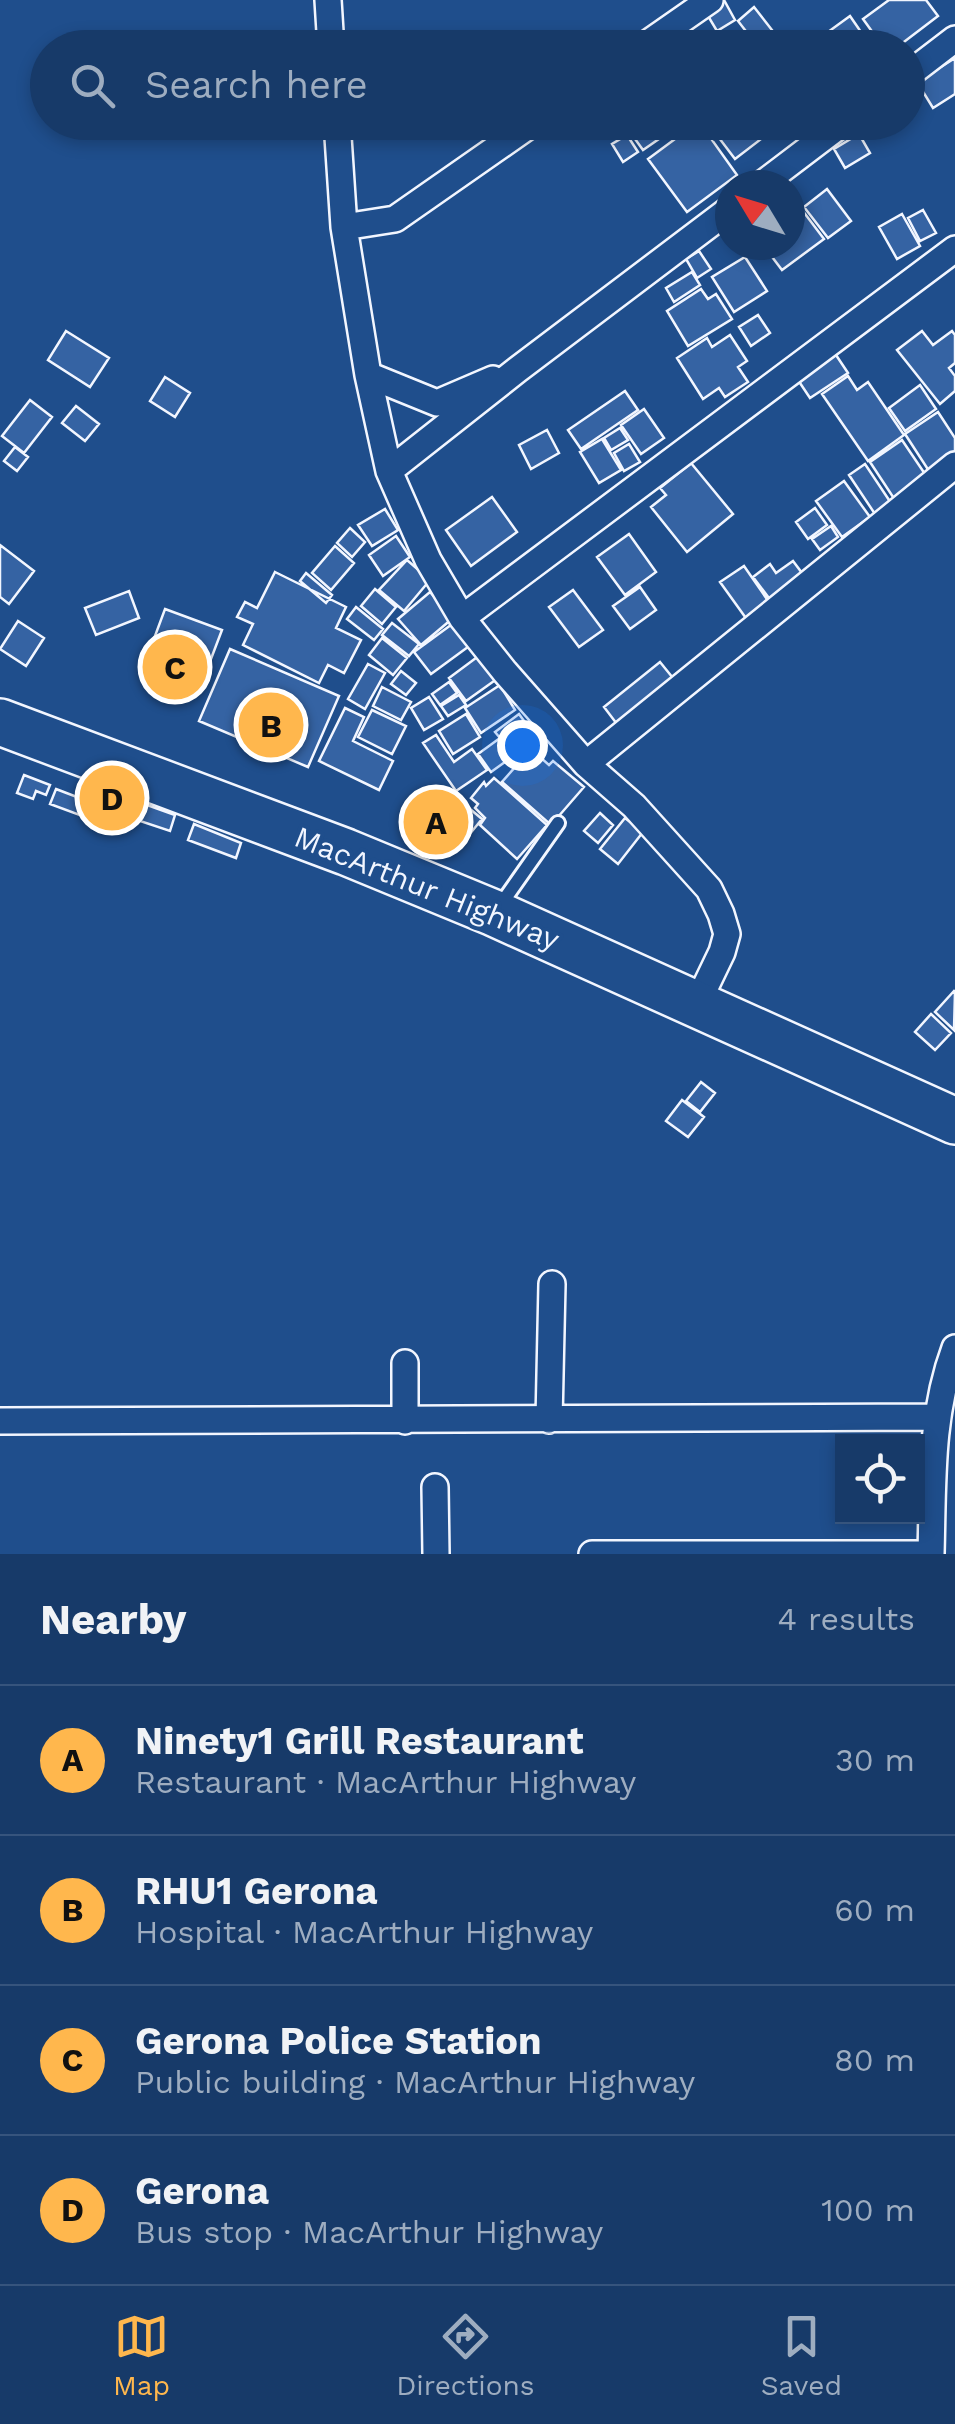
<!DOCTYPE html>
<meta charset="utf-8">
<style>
:root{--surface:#173a69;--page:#244571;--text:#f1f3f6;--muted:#9eadc0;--line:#36547d;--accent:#ffb74d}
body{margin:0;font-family:"Work Sans",sans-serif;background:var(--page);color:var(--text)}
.controls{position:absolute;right:30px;bottom:30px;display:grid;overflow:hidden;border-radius:0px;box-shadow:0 5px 15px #0003}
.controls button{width:90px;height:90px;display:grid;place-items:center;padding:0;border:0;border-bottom:2px solid var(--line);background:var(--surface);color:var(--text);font:50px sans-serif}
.compass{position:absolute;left:715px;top:170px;width:90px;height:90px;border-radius:50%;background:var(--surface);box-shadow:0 5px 15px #0003;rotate:308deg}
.you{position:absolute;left:522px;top:745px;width:35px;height:35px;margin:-25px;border:8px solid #fff;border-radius:50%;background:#1a73e8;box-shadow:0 0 0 15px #1a73e833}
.badge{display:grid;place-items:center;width:65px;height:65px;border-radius:50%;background:var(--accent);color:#111;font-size:32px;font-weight:700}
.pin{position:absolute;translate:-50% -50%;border:5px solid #fff;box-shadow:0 2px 10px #0006}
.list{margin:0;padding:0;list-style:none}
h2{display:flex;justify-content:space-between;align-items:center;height:130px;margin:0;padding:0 40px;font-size:42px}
h2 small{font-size:32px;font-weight:400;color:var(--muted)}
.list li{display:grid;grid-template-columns:65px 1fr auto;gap:30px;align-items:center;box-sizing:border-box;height:150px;padding:0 40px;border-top:2px solid var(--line)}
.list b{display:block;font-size:38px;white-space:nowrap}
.list p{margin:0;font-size:32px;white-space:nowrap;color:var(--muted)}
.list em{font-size:32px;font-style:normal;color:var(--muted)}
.icon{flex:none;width:55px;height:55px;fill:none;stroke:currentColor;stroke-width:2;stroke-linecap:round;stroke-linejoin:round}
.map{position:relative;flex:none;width:955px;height:1554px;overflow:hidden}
.search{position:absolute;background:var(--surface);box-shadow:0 5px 15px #0003;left:30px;right:30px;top:30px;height:110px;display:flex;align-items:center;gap:25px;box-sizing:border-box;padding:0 35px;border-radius:55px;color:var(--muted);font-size:38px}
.sheet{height:730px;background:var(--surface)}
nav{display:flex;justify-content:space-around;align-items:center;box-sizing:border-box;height:140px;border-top:2px solid var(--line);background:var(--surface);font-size:28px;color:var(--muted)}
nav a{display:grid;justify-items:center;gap:5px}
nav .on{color:var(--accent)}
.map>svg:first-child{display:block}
.building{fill:#3563a3;stroke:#f2f6ff;stroke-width:2.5}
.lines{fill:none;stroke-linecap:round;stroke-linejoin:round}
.lane-casing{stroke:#f2f6ff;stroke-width:18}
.street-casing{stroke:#f2f6ff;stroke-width:30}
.highway-casing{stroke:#f2f6ff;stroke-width:50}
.lane{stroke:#1f4e8c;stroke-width:12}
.street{stroke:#1f4e8c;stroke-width:25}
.highway{stroke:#1f4e8c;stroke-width:45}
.labels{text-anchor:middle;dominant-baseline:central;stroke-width:8;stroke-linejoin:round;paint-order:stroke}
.street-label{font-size:30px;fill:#f2f6ff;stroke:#1f4e8c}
</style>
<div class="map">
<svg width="955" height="1554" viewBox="0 0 955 1554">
<rect width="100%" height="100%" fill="#1f4e8c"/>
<path class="building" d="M724,0l11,20 -18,11 -12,-20z
M889,0h37l12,16 -42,32h-12l-21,-29z
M754,7l32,41h-27l-21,-27z
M850,16l22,32h-66z
M955,58v36l-22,14 -16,-26z
M643,122h38l1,1 -39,27 -13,-18z
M698,122h7l10,15 -3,3 25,35 -50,37 -39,-53z
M715,122h40l10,14 -30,23 -25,-33z
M859,134l11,19 -25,15 -11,-19z
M627,135l11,17 -15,10 -11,-18z
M827,189l24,32 -23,17 -24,-31z
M790,194l34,45 -42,31 -19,-25h27z
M923,210l13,23 -16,8 -12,-23z
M902,214l18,32 -23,13 -18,-32z
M699,251l12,18 -14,9 -11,-19z
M745,257l22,34 -33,21 -22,-35z
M692,272l8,13 -26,17 -8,-14z
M701,289l7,10 8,-5 16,25 -44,27 -21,-35z
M758,315l12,18 -19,13 -12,-19z
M66,331l43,27 -19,29 -42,-27z
M922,331l11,14 19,-14 3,4v28l-6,5 6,8v15l-15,13 -43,-54z
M730,335l17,26 -9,6 10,15 -23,15 -6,-9 -16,11 -26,-41 30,-20 5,9z
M832,349l16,24 -38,25 -16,-24z
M848,376l9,14 11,-8 36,53 -36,26 -46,-67z
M165,377l25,16 -15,24 -25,-16z
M920,385l16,24 -31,22 -16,-23z
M625,391l13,19 -57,39 -13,-19z
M30,400l22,17 -28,36 -22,-17z
M76,406l23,18 -14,17 -23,-18z
M644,409l20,29 -23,16 -20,-29z
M938,412l17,26v15l-26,18 -24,-37z
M620,428l8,12 -17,10 -7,-12z
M547,430l12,23 -28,16 -12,-24z
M602,439l19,31 -22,13 -19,-31z
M902,440l25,37 -32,23 -25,-38z
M629,444l11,18 -16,9 -10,-18z
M15,447l13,10 -11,14 -13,-10z
M691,463l42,51 -46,38 -36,-45 15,-12 -6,-7z
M865,464l26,39 -16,11 -26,-39z
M844,481l26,36 -28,20 -26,-36z
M492,497l25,35 -46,34 -25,-36z
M815,508l12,17 -19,14 -12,-17z
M385,509l13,21 -26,16 -14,-21z
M831,526l7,11 -18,13 -8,-11z
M350,528l15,14 -13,15 -15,-14z
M629,534l27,38 -31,23 -28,-38z
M396,536l14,21 -27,19 -14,-21z
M0,545l34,26 -25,33 -9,-7z
M335,546l19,17 -23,27 -19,-17z
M407,560l23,20 -26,31 -25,-21z
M793,561l9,12 -5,3 6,9 -28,21 -22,-29 17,-13 6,9z
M744,566l27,39 -23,16 -28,-39z
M275,572l71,35 -10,21 25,12 -17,33 -16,-8 -9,18 -76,-38 10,-21 -16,-7 8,-15 12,6z
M306,573l26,22 -6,8 -26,-22z
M640,587l16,23 -26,19 -17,-23z
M375,589l21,18 -14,17 -21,-18z
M573,590l30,40 -24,17 -30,-40z
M129,591l10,27 -43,17 -11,-27z
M430,592l23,26 -32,27 -23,-26z
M356,607l27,22 -9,11 -27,-21z
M165,609l57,21 -24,63 -56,-22z
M18,621l26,17 -18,28 -26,-17z
M455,622l17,22 -41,30 -17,-22z
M392,623l27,21 -10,12 -27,-21z
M382,638l25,20 -14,17 -24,-20z
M230,649l109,47 -31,71 -109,-46z
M484,652l17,24 -35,25 -17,-23z
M660,662l17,21 -57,45 -16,-21z
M368,664l17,9 -20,36 -17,-10z
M401,671l15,12 -10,12 -15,-11z
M449,682l8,11 -17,12 -8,-11z
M500,685l15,25 -34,23 -16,-25z
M382,687l29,15 -10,18 -28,-14z
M459,695l7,10 -18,11 -7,-10z
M429,697l14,22 -19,11 -13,-22z
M345,708l19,9 -11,24 40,20 -14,29 -60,-29z
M372,710l34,16 -14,28 -34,-17z
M466,714l14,23 -27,17 -14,-23z
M519,714l18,25 -46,33 -13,-18 22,-16 -5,-6z
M436,735l18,27 18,-13 15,21 -31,21 -33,-48z
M531,749l18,16 4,-4 31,26 -33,38 -49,-43z
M24,775l26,10 -4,10 -10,-4 -3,8 -16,-6z
M494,778l53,47 -30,34 -37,-34 5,-7 -10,-10 3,-4 -7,-6 13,-16 2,4z
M56,789l42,16 -5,15 -43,-16z
M122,796l53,19 -5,16 -54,-18z
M464,804l18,15 -18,22 -18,-14z
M600,813l13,12 -15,18 -14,-12z
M625,818l18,14 -25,32 -18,-15z
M194,824l47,19 -5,15 -48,-18z
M954,991l1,1 -1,38 -19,-18z
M931,1014l20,19 -16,17 -20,-18z
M701,1082l14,11 -15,19 -14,-11z
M682,1100l22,17 -16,20 -22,-16z"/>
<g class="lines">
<defs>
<path id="lane" d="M499,907l59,-84"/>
<path id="street" d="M328,0l3,48
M641,48l69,-48
M908,75l47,-36
M337,122l7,105 24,148 21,96 39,89 34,58 43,54 81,92 48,42 75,83 12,25 6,20 -5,18 -25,52
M761,185l83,-63
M344,227l51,-8 139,-97
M368,375l69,28 56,-24
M389,471l128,-101 213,-161
M462,618l493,-369
M586,764l369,-299
M549,1420l3,-136
M0,1421l936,-4
M405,1421v-58
M435,1487l1,67
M592,1554h339c2,-71 -1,-139 24,-206"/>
<path id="highway" d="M0,722l346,130 148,61 461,208"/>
</defs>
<use href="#lane" class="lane-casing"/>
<use href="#street" class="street-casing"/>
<use href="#highway" class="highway-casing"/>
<use href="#lane" class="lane"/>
<use href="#street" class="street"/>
<use href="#highway" class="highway"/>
</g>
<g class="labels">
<g class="street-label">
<text transform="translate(427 888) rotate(22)">MacArthur Highway</text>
</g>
</g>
</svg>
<div class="controls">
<button><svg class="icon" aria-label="locate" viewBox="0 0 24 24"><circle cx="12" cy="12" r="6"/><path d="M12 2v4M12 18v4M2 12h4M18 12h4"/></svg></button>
</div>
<svg class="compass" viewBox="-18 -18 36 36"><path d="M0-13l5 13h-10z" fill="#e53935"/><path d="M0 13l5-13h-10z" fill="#9eadc0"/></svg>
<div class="you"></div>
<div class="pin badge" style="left:436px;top:822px">A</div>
<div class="pin badge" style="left:271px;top:725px">B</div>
<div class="pin badge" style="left:175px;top:667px">C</div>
<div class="pin badge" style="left:112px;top:798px">D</div>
<div class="search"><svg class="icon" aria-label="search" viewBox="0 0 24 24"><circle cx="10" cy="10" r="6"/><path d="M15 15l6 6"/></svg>Search here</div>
</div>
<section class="sheet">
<h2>Nearby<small>4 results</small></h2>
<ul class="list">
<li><span class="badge">A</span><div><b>Ninety1 Grill Restaurant</b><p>Restaurant · MacArthur Highway</p></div><em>30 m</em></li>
<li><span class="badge">B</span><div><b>RHU1 Gerona</b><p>Hospital · MacArthur Highway</p></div><em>60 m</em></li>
<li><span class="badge">C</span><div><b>Gerona Police Station</b><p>Public building · MacArthur Highway</p></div><em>80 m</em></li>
<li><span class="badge">D</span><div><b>Gerona</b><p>Bus stop · MacArthur Highway</p></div><em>100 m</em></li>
</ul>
</section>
<nav>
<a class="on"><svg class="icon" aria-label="map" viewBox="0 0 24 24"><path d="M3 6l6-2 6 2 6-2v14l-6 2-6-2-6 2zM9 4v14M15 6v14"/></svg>Map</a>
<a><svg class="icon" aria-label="directions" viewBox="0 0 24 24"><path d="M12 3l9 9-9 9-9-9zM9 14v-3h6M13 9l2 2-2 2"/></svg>Directions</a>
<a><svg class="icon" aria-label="saved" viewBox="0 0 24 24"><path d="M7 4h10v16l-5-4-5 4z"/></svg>Saved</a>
</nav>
